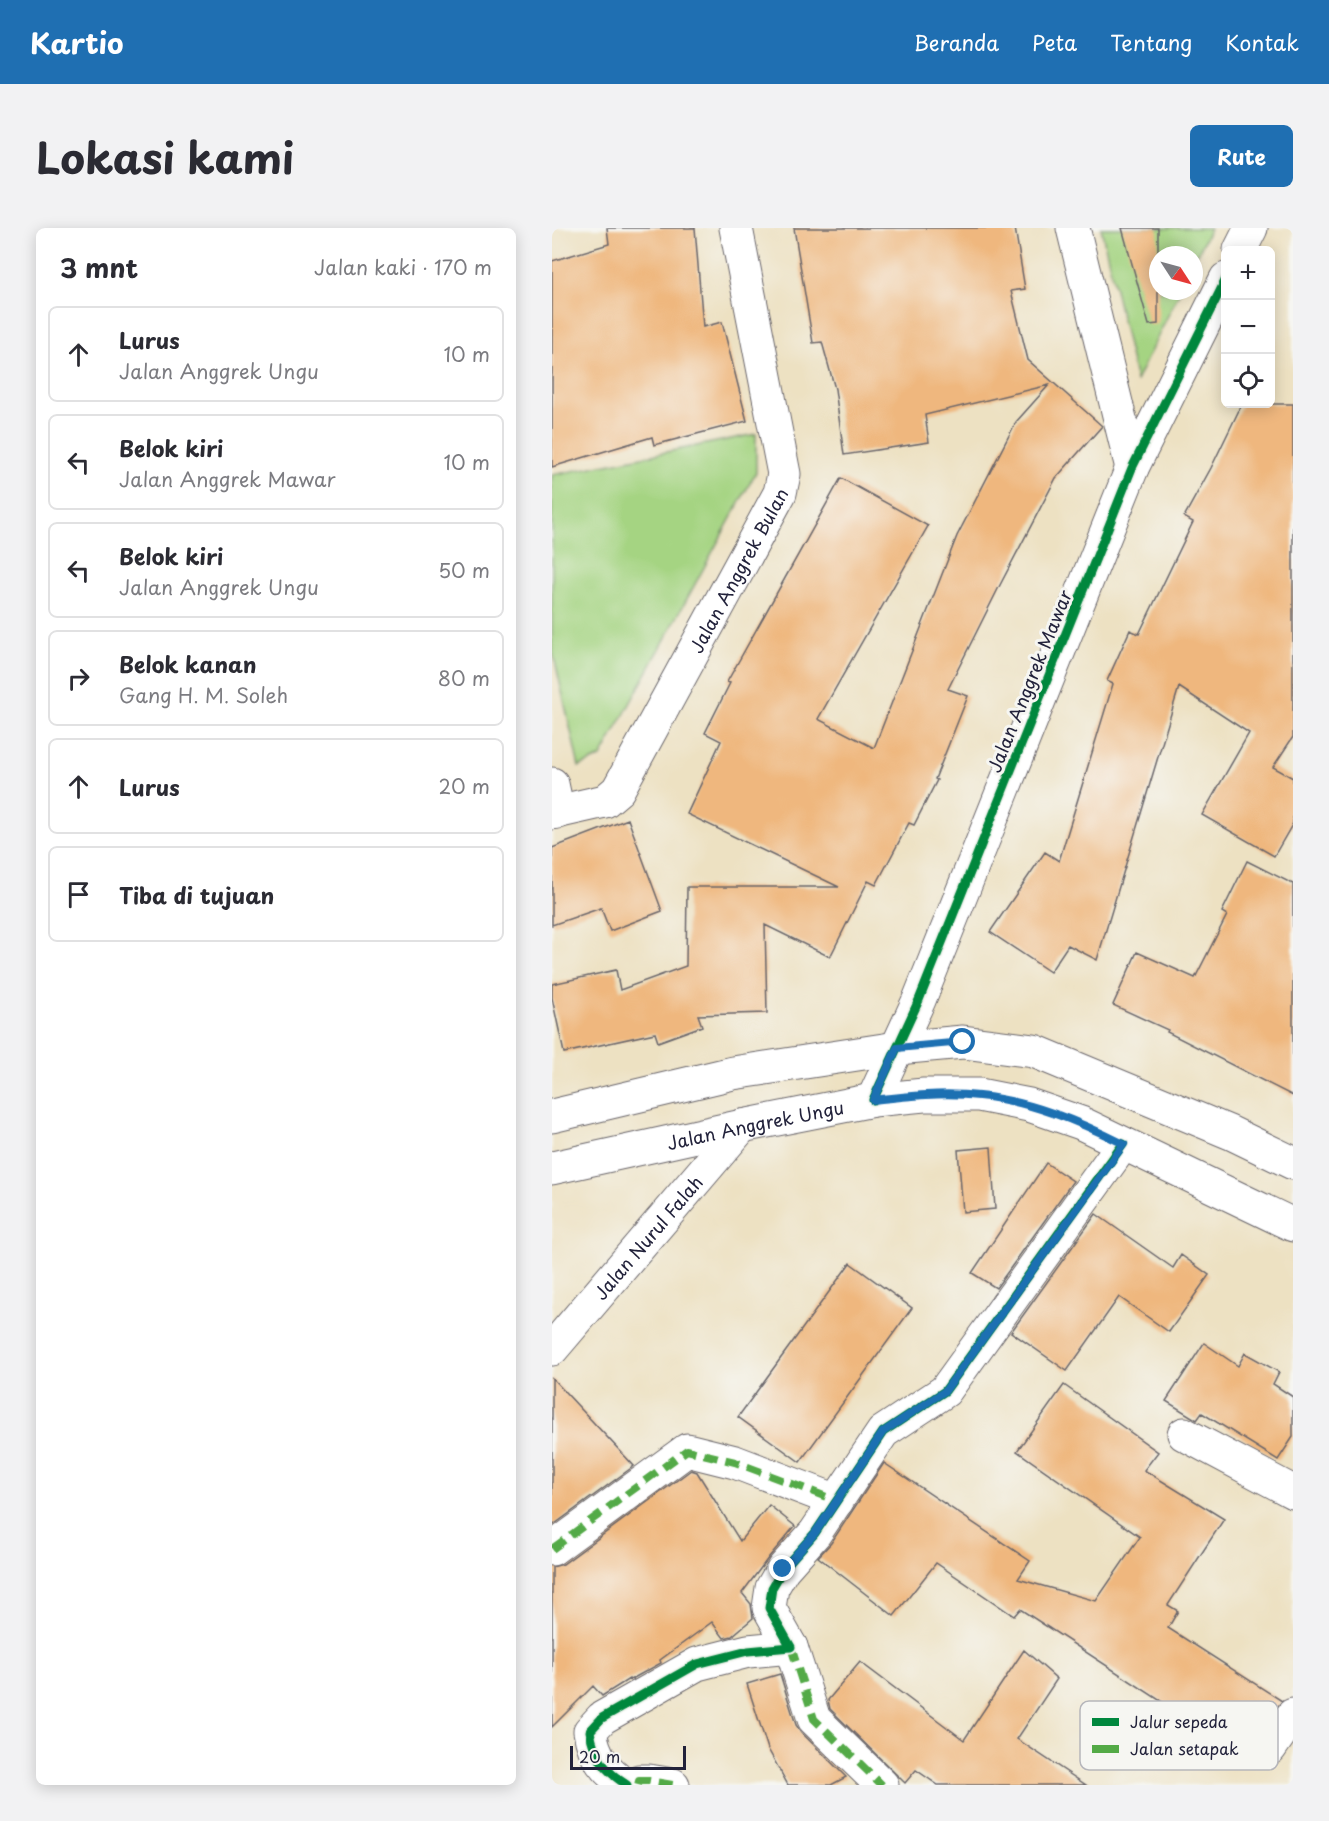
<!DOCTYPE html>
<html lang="id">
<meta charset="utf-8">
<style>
:root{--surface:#fff;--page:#f2f2f3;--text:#2b2b33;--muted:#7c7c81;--line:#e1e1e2;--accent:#1f6fb2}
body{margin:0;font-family:"Playpen Sans",sans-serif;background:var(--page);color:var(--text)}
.controls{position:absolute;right:18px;top:18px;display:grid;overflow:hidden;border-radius:9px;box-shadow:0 3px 15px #0003}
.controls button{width:54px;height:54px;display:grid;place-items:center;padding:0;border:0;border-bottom:2px solid var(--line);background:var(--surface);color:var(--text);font:30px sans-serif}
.compass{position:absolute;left:597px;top:18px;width:54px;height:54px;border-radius:50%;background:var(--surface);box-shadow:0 3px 15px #0003;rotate:126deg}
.scale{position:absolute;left:18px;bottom:15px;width:116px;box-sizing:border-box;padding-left:6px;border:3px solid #22223b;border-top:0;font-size:16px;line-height:21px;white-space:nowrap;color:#22223b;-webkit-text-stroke:4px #f6f6f2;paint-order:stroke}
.stop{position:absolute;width:18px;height:18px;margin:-14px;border:4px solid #1f6fb2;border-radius:50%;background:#fff}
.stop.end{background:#1f6fb2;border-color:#fff;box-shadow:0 2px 6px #0008}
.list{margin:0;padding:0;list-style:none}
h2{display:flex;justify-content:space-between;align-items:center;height:78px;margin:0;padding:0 24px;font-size:26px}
h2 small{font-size:20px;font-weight:400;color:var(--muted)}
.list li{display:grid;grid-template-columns:39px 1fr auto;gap:18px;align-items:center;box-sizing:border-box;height:96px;margin:0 12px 12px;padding:0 12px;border:2px solid var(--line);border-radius:9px}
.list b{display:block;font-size:22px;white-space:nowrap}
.list p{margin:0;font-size:20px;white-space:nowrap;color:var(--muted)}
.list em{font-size:20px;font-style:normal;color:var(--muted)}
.icon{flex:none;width:33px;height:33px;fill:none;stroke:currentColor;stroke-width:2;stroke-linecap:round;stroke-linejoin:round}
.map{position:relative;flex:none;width:741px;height:1557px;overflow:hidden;border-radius:9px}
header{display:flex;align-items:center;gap:36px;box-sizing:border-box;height:84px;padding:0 30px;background:var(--accent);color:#fff}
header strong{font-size:28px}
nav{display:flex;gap:33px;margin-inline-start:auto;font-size:21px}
.intro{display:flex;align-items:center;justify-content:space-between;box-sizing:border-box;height:144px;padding:0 36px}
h1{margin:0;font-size:42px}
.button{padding:15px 27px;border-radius:9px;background:var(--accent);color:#fff;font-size:21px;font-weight:700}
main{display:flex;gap:36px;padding:0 36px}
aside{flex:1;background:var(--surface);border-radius:9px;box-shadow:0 3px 15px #0003}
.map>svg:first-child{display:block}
.green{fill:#a5d482;stroke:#647b5e;stroke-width:1.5}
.building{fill:#efb77e}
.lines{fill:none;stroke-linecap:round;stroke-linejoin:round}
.minor-casing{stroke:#69656a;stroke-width:35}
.tertiary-casing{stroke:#69656a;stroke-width:35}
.minor{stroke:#fff;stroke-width:33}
.tertiary{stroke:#fff;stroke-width:33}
.quiet{stroke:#53aa46;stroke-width:8;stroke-dasharray:15 8;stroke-linecap:butt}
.cycleway-casing{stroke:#f6f6f2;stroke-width:13}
.cycleway{stroke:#00873e;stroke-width:9}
.route{stroke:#1f6fb2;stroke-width:8}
.labels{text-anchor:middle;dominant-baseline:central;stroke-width:6;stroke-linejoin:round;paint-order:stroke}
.street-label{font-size:18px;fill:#22223b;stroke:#f6f6f2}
.key{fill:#f6f6f2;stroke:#b6b6bb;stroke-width:1.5}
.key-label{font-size:16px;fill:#22223b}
</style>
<header>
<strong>Kartio</strong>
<nav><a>Beranda</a><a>Peta</a><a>Tentang</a><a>Kontak</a></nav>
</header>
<div class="intro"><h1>Lokasi kami</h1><a class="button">Rute</a></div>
<main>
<aside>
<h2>3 mnt<small>Jalan kaki · 170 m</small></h2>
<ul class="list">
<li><svg class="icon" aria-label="ahead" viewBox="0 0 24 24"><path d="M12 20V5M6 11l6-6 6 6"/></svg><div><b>Lurus</b><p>Jalan Anggrek Ungu</p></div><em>10 m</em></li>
<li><svg class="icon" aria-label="left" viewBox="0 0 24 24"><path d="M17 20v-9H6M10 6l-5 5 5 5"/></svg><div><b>Belok kiri</b><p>Jalan Anggrek Mawar</p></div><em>10 m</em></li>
<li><svg class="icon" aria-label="left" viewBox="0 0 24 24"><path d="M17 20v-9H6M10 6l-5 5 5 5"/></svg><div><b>Belok kiri</b><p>Jalan Anggrek Ungu</p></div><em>50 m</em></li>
<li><svg class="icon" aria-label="right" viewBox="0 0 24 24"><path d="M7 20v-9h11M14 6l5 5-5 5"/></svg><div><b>Belok kanan</b><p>Gang H. M. Soleh</p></div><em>80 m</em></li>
<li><svg class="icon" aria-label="ahead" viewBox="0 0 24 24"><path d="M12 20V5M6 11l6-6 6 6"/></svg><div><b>Lurus</b></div><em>20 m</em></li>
<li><svg class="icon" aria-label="arrive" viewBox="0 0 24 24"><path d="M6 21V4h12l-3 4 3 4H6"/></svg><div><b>Tiba di tujuan</b></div></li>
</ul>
</aside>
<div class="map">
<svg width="741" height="1557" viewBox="0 0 741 1557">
<rect width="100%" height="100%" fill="#f6f6f2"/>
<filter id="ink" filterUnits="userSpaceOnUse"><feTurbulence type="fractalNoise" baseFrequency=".0167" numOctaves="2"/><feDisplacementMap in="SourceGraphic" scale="12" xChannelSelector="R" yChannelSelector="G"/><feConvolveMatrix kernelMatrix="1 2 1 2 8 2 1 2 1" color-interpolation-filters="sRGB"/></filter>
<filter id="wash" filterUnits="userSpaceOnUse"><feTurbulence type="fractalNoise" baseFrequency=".008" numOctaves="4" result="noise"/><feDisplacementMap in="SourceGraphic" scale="24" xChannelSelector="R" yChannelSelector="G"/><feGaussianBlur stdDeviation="1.35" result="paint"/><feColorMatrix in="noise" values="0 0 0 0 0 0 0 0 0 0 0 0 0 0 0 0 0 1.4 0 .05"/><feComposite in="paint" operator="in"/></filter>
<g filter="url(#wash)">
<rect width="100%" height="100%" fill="#ede1c2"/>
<path class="green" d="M549,0h109l-16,33v-6h-36v36h22l-44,90z
M204,206v38l-155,285 -22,10 -27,-119v-173z"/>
<g id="blocks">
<path class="building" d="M55,0h88l8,99 19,-5 25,99 -93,24 -2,-8 -100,30v-206l57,-17z
M242,0h221l10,61 -14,2 17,69 74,66 -46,52 -56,107 -52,104 20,7 -33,83 2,1 -23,45 -5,-2 -33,62 -8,-4 -38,76 -65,-32 2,88 -69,2 4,11 -44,16 -3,-9 -91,20 -12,-55v-14l64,-14 4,20 66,-24 1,-79h152l-152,-73 34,-73 -16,-8 25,-50 -3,-1 114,-204 87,48 -110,193 56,29 83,-212 59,-114 33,-37 -124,30 4,27 -85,13 -9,-66 -13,-47 -9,1z
M570,0h36v96l-9,1z
M690,176h51v333l-20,30 20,11v45l-19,33 -72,-41 47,-82 -70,-46 -82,273 -29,-15 -18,27 -60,-40 55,-80 14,9 54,-177 -6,-3 23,-51 9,4 54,-112 -9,-5 27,-49z
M76,591l34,92 -52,20 -9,-23 -49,17v-77z
M695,633l46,23v212l-126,-64 1,-2 -55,-25 24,-53 58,26 32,-63 -5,-3z
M439,919l4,62 -32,3 -5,-62z
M494,935l27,18 -77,107 -24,-15z
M544,986l77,54 8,-13 28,20 -40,57 -50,-35 -52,74 -56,-39z
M298,1035l62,45 -112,154 -62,-45z
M652,1115l34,23 7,-13 34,19 -6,12 20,13v40l-15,23 -76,-47 -5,7 -31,-19z
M0,1150l82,88 -82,60z
M512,1157l94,67 -14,18 80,49 -56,86 10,6 -10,17 114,73 -27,36 -4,13 -42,-26 -4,6 -185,-121 -6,7 -78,-53 -42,53 -76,-59 13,-14 53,-80 146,98 -12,18 78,22 44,-64 -123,-86z
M139,1242l6,2 43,69 29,-36 26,21 -26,31 -27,36 9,11 2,14 -21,18 -8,2 -12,-16 -52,38 1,3 -31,17 -1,-1 -27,17 -9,-10 -41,41v-160l11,-3z
M472,1422l33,29 -40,60 69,46h-148l-22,-15 -11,13 -75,-74 -2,-9 32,-38 104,78z
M228,1446l16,51 5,7 45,45 -15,8h-43l-20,-36 -21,-65z"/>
</g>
</g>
<g filter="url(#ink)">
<use href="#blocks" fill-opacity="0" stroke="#69656a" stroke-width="1.5"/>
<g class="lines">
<defs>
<g id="minor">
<path d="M521,0l59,240"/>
<path d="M688,22l11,-22"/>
<path d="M0,556l6,28"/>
<path id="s1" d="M0,585l53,-12 13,-11 162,-297 4,-19 -48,-246"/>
<path d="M321,872l46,-100 213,-532 94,-189"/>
<path id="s2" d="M0,1121l190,-223"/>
<path d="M632,1206l109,58"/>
<path d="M0,1321l135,-99 48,12 102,39"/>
<path d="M239,1419l23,72 68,66"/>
<path d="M718,1520l23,-33"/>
<path d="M75,1557c-22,-14 -33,-28 -37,-54l12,-13 95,-54 51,-13 43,-4 -22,-39 3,-20 11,-19 32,-36 68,-101 62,-41 178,-247"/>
<path d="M86,1557l1,-4h10l24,4"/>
</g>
<g id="tertiary">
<path d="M0,888l181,-43 164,-25 66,-6 71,9 197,82 62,30"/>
<path id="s3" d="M0,940l190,-42 131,-26 51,-5h55l50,10 52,18 212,102"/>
</g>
</defs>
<use href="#minor" class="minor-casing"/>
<use href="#tertiary" class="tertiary-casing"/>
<use href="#minor" class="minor"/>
<use href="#tertiary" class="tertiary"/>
<path class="quiet" d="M0,1321l135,-99 48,12 102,39
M239,1419l23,72 68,66
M86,1557l1,-4h10l24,4"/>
<defs>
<path id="cycleway" d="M321,872l46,-100 213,-532 94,-189
M75,1557c-22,-14 -33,-28 -37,-54l12,-13 95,-54 51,-13 43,-4 -22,-39 3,-20 11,-19 32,-36 68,-101 62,-41 178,-247"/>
</defs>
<use href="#cycleway" class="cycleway-casing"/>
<use href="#cycleway" class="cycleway"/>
</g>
</g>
<g class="lines" filter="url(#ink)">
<path class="route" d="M231,1341l32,-36 68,-101 62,-41 179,-247c-46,-23 -94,-43 -145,-48 -35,-4 -71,0 -106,4l24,-52 66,-6"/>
</g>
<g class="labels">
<g class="street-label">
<text stroke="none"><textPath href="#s1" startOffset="322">Jalan Anggrek Bulan</textPath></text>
<text transform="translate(477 453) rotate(-68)">Jalan Anggrek Mawar</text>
<text stroke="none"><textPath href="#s3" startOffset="208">Jalan Anggrek Ungu</textPath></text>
<text stroke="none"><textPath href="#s2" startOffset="147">Jalan Nurul Falah</textPath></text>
</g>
</g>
<rect x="528" y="1473" width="198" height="69" rx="9" class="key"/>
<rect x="540" y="1490" width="27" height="8" fill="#00873e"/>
<rect x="540" y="1517" width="27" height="8" fill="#53aa46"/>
<g class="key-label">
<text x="578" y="1500">Jalur sepeda</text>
<text x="578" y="1527">Jalan setapak</text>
</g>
</svg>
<div class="controls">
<button>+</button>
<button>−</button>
<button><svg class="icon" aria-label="locate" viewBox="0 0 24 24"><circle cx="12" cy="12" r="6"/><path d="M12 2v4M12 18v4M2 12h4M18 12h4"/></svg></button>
</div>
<svg class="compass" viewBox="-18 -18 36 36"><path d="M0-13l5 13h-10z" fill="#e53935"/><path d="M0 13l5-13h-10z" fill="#7c7c81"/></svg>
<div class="scale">20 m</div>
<div class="stop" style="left:411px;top:814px"></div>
<div class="stop end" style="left:231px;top:1341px"></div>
</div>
</main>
